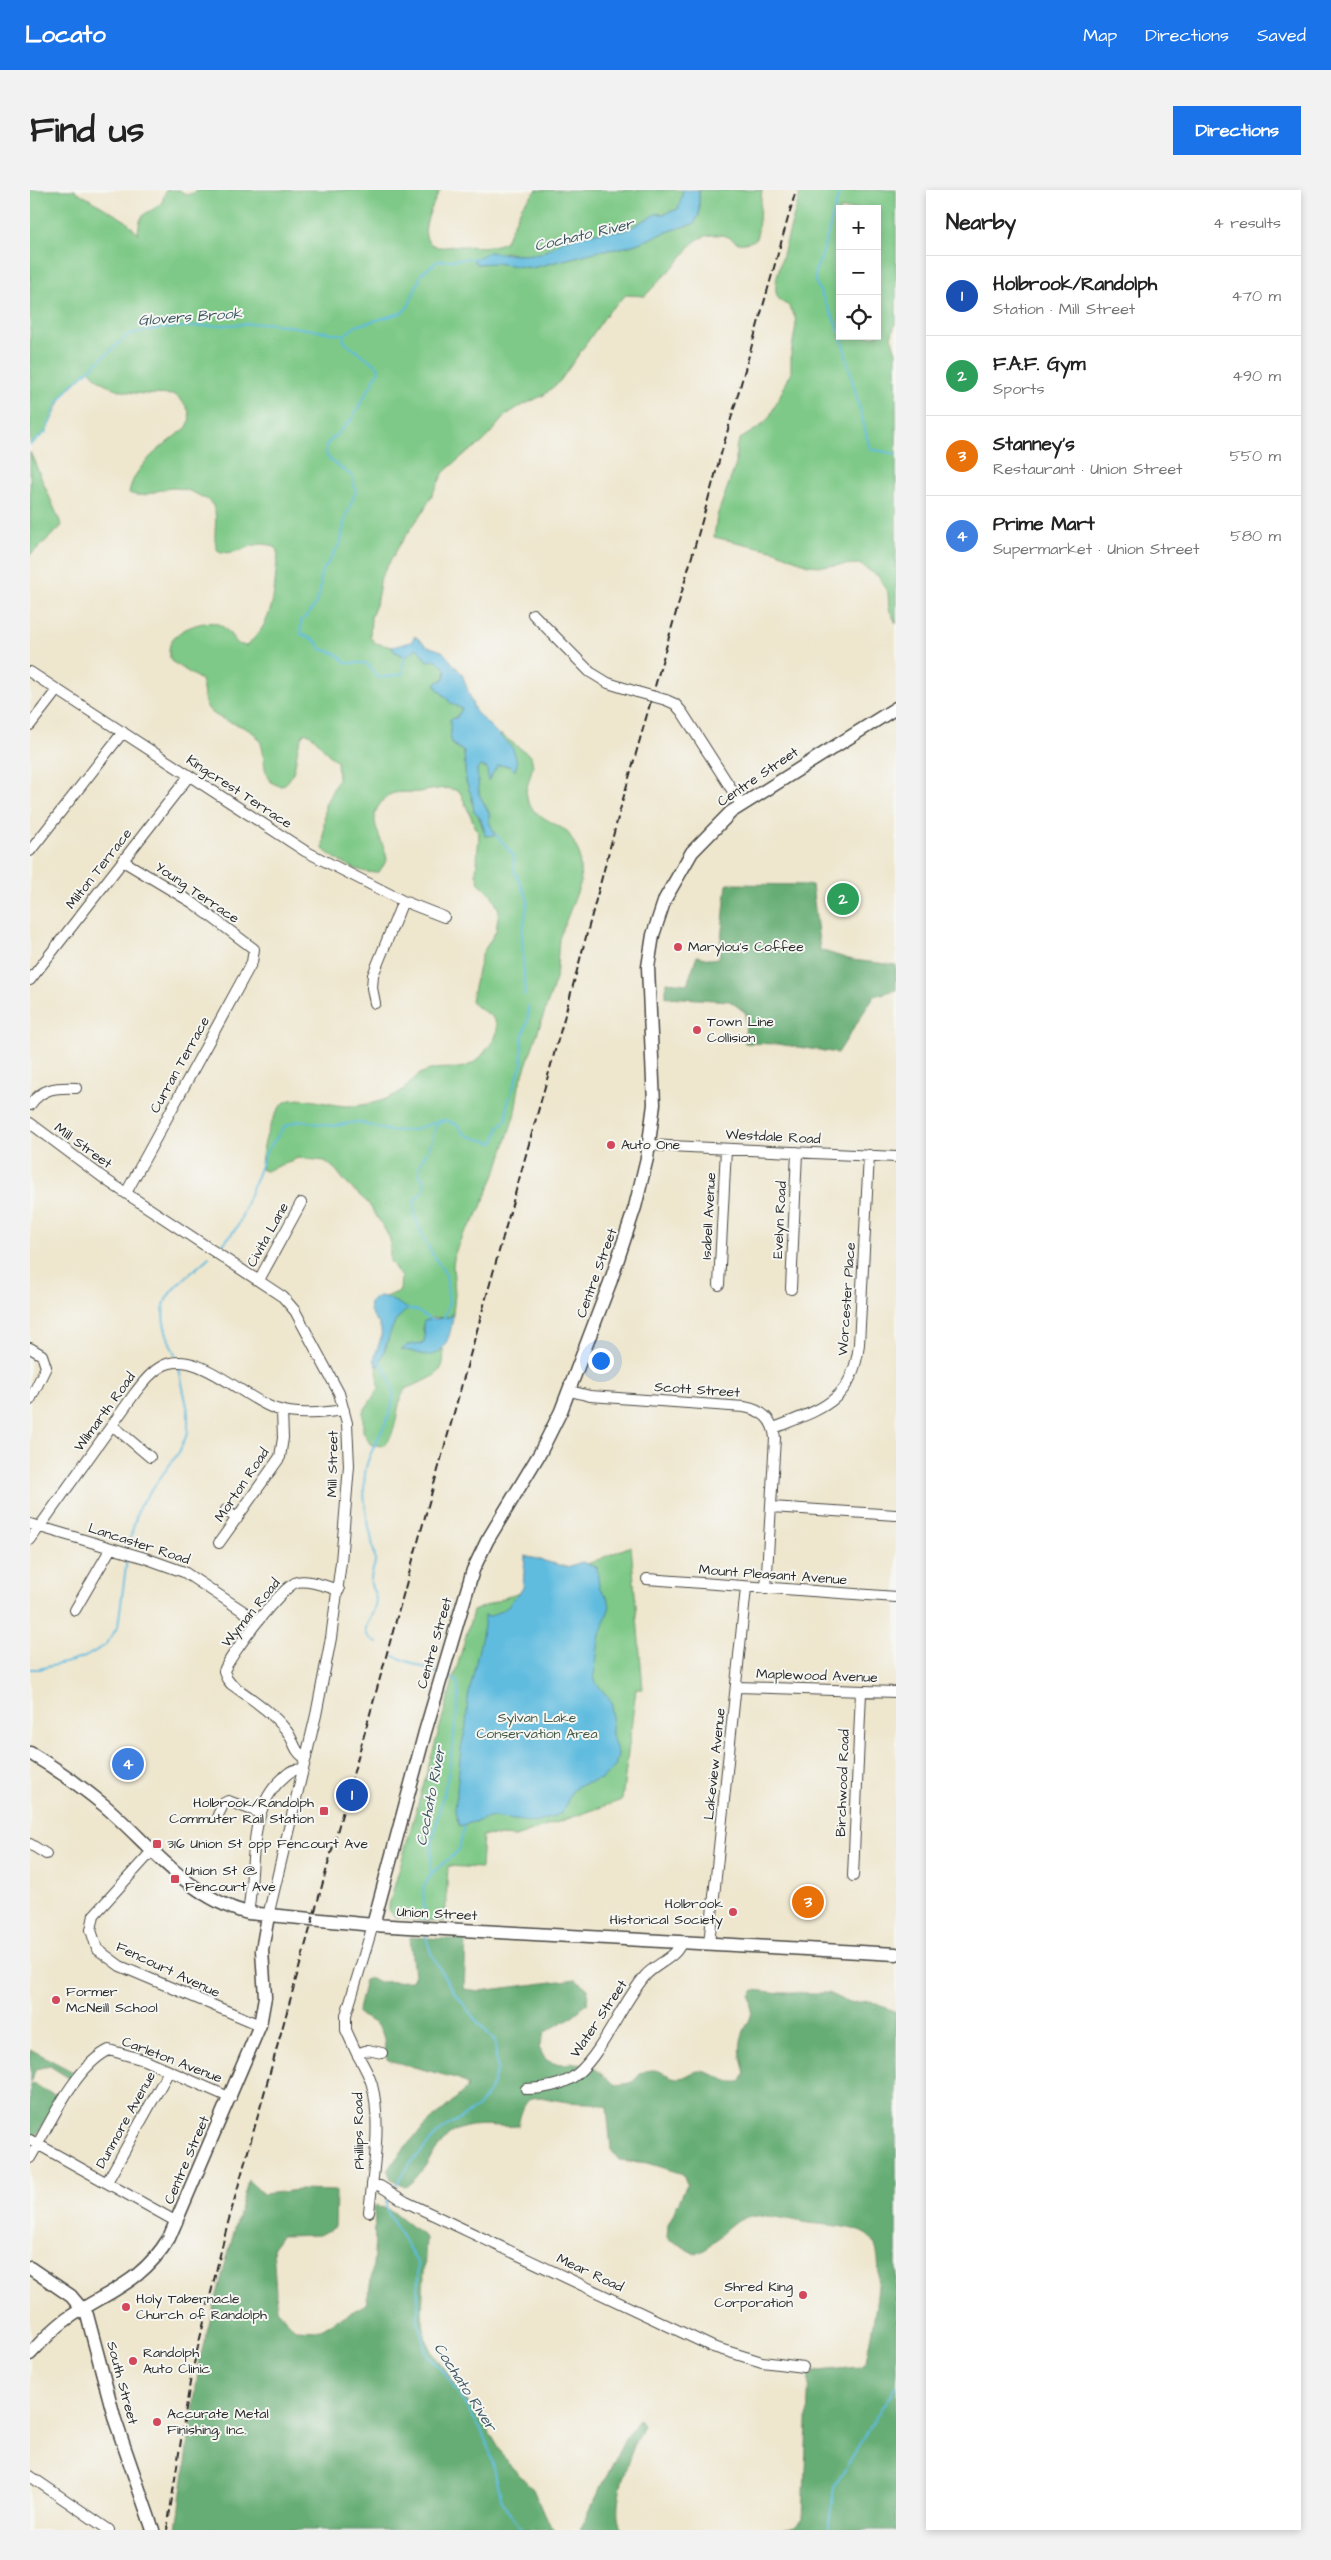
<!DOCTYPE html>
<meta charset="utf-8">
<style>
:root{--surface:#fff;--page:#f2f2f2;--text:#222;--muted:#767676;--line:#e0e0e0;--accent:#1a73e8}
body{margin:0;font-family:"Architects Daughter",sans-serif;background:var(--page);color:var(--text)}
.controls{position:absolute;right:15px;top:15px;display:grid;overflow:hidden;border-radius:0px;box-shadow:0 2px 8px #0003}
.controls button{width:45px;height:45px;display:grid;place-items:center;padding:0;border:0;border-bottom:1px solid var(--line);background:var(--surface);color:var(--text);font:25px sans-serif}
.you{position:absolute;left:570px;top:1170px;width:18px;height:18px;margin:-12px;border:4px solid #fff;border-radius:50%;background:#1a73e8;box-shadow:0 0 0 8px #1a73e833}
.badge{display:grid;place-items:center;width:32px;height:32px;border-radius:50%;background:var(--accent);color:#fff;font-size:16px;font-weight:700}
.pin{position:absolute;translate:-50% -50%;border:2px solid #fff;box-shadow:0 1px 5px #0006}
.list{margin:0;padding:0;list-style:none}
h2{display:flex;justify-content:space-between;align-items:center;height:65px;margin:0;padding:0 20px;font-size:21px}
h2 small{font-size:16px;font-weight:400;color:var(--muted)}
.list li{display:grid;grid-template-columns:32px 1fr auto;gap:15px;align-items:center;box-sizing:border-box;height:80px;padding:0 20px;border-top:1px solid var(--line)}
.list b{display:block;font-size:19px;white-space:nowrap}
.list p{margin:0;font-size:16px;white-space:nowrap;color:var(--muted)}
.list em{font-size:16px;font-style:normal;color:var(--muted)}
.icon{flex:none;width:28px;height:28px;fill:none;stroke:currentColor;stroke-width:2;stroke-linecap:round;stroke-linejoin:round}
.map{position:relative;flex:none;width:866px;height:2340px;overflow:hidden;border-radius:0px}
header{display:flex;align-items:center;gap:30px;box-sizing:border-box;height:70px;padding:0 25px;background:var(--accent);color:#fff}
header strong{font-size:24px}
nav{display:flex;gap:28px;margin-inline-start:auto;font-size:18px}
.intro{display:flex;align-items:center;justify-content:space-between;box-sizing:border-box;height:120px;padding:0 30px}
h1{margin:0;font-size:35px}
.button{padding:12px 22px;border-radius:0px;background:var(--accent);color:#fff;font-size:18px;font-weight:700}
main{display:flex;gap:30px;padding:0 30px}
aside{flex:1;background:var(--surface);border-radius:0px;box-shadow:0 2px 8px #0003}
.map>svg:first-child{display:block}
.green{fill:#7ec987;stroke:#547a59;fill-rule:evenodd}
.forest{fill:#66ad74;stroke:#486c50}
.water{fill:#61bcdf;stroke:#467485}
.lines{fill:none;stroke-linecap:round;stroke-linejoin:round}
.stream{stroke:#61bcdf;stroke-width:2}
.minor-casing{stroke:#484743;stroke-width:12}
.major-casing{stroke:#484743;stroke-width:15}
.minor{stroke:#fff;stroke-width:10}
.major{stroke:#fff;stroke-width:12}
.rail{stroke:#2b2b2b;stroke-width:2;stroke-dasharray:8 4;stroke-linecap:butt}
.minor-bridge-casing{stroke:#484743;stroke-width:12;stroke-linecap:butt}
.minor-bridge{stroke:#fff;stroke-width:10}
.poi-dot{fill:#d1495b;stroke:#f6f6f2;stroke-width:2}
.labels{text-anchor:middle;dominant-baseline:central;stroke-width:4;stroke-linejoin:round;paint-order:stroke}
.street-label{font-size:14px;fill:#2b2b2b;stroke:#f6f6f2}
.poi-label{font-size:14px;fill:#2b2b2b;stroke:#f6f6f2;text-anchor:start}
.park-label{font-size:14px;fill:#445a47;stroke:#f6f6f2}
.water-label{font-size:15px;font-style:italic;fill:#3b5661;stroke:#f6f6f2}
</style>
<header>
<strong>Locato</strong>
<nav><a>Map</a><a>Directions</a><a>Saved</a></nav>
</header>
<div class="intro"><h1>Find us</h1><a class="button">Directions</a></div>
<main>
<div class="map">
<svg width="866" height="2340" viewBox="0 0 866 2340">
<rect width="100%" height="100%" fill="#f6f6f2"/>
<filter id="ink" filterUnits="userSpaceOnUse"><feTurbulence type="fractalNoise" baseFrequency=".02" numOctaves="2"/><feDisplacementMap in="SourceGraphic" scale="10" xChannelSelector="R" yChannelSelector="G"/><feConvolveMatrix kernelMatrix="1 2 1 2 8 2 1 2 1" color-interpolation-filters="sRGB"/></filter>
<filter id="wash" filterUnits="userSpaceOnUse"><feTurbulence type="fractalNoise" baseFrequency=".0096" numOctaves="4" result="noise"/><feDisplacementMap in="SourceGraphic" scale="20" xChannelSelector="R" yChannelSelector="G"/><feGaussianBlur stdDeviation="1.12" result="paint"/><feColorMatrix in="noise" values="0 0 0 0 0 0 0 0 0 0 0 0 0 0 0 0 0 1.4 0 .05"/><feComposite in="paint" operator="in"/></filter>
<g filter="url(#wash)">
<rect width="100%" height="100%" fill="#eee6cd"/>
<path class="green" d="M0,0h44l52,31 12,13c2,-27 10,-17 24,-32l4,-12h14l6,5 8,-2 2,-3h244c-6,14 -29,52 -1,57 6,1 13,-2 19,-1 16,0 32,3 47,-4l17,-36 15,-16h146l-5,19 -14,5h-8l-32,17h-19l-38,8 -27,15 -22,1 -13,-3 -28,12 18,-1 37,5 71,-18c32,0 60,-20 90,-26l6,-9v-25h63l-5,49c-26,11 -19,-2 -36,-4 -31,-2 -31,17 -49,33 -9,9 -18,18 -27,28l-19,-1 -17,16 -49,70 -16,14 -27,13 -12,8 -23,27 -17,11 -21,18 -20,38 -25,36 -18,31 -5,28 -5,12 -1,20 5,6 17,4 2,4 12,6 11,-9 4,2 2,7 14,3 9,10 -2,9 -8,4v4l15,16 12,6 -12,13v21l13,9 2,29 6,17 2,13 4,4 6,16 12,4 -7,-13v-9l-10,-19 -2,-25 2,-3 8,2 1,11 10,-14 12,1 5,4c5,-20 -9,-21 -15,-36l31,22 2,10 -7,25 2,11 6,9 10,7 23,13 6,10 6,12 2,29 -22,57 -3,40 -37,107 -4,27 -18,57 -21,48 -14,18 -7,17 -2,12 2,29 -2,20 -4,3 -19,1 -8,8 3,11 -2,6 -15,2 -6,5c13,0 30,11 41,-1 5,29 -17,30 -38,40 -11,17 -5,45 -23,57l-12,-2 -7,-13v-19l16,-24 -2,-18 10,-25 2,-11 8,-17 5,-4 -3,-7 -13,-9 14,-6 1,-14 -11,-16v-22l-6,-11 -16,-25 -22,-20 -10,-13 -11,-9 -27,-3 -32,13 -4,-1c-4,-14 10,-58 22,-67 12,-10 46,3 63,3 20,0 41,-5 57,-17 7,-6 10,-13 20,-17 27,-10 41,7 63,-23 5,-7 10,-12 10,-20 0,-17 -21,-17 -26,-29l11,-46 14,-23 3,-21 -8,-16 -12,-11 -3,-10 3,-38 -19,-43c-14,-7 -26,-2 -41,0 -9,1 -20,-1 -28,2 -5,2 -13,11 -15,17 -5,15 9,33 11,49l-8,12c-16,4 -44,-12 -56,-23l2,-44 13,-26 -1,-18c-14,-8 -17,-23 -32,-29 -13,16 -4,43 -23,54 -24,-2 -14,-32 -23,-47 -12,-18 -46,-15 -54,-36 -2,-7 -1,-15 -4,-23l-30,-19c-2,-7 -3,-12 0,-19 5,-12 32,-22 44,-19 11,3 16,13 23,21l8,2c31,-26 27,-55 32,-91l-2,-7c-20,-13 -38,11 -58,3 -7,-14 1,-29 -4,-43 -3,-7 -8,-9 -14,-12 -37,-21 -48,7 -71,-3 4,-24 26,-41 45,-56 4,-4 12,-7 14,-12 5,-13 -3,-22 -13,-30 -32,-2 -62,3 -86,-25l-26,25 -17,37 -16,13z
M771,0h95v130l-5,17 5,15v271l-7,-14 -1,-16 -10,-17 -19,-12 -38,2 -13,-1 -32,-14 -62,-14 3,-21 19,-52v-16l4,-9 18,-11 11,-10 22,-45v-19l5,-29 -1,-8 -7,-12c-14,-5 -13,-15 -11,-29zM810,19h37v127h-37z
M0,262l32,74 -32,29z
M601,1356l12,143h-7l-14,111 -107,37 -32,-2 -2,33 -33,-2 -3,56 -50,-5 -6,-7v-5l84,-294z"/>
<path class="forest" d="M697,694l85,1 8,65 32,10 44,5v25l-22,6 -36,57 -61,-9 -32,-1 1,-30 -16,-12 -64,-4v-15l21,2 10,-28 13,3 9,-1z
M380,1747l56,3 -2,49 16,2 96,-12 12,10 -1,15 -17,14 -25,14 -6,16c11,27 28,9 51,18 9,4 17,14 26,19 5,-1 12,-1 16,-3 7,-5 8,-11 19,-12 9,-1 17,7 26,8 8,1 15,-7 22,-7 15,0 23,13 41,11l5,-9c-3,-11 -6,-21 -4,-32 4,-21 15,-19 9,-45l4,-6 27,3h47l21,10 21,-2 26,11v518h-117l17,-4 7,-8 6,-143 9,-4 42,-4 6,-6c4,-25 25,-109 2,-126 -13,-9 -43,-10 -59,-12 -20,-3 -50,-12 -69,-4 -18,8 -25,29 -44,35l-29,-16 1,-13 19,-41 -4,-10 -35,-11 -29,-3 -8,-10 -4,-43c-14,-6 -24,-3 -38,-5 -30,-3 -43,-17 -51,24 -21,2 -40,-5 -61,4 -18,7 -36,51 -52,56l-14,-7 -3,-8c20,-34 51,-56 79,-83l1,-3 -9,-6 -71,-19c-4,-5 -3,-6 -3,-11 -1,-24 -10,-26 -28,-35l8,-34 7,-2 7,4 33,-1 2,-4z
M0,1859l45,24 -3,7 -22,-14 -14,3 -6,13z
M0,1893l30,14 -24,39 -6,-4z
M218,1990l15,14 36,-4 37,1 -1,36 -15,8 -39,1 -8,11 4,62 18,20 24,1 47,-26c8,-31 10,-63 8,-95l2,-4 16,6 34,27 -4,74 3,25 10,19 58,82 14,24 26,27 12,28 10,13h-378l23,-172z
M609,2230l4,6c-11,22 -35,81 -21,104h-42l47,-95z"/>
<path class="water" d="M653,0h16v25l-5,9c-31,6 -59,26 -91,26l-71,18 -37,-5 -18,1 -4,-3 15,-9 30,3 22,-1 27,-15 38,-8h19l32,-17h8l14,-5z
M385,446l12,10 15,5 20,23 13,37 38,38 4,13 -2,9 -5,-5 -12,-1 -10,16 -1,-13 -7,-2 -3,3 2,25 10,19v9l7,13 -11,1c-2,-10 -3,-19 -11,-25l-2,-13 -6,-17 -2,-29 -13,-9 -1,-24 6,-1 6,-9 -11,-6 -15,-16v-4l8,-4 2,-9 -9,-10 -10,1 -10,-13 -11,9 -12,-6 -2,-4 19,-5z
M349,1106l7,1 23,12c-22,12 -20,39 -32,58 -7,-11 6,-24 4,-37 -2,-12 -14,-14 -11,-28z
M423,1124c-1,16 -7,45 -29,41 -8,-2 -14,-5 -23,-5l7,-5 15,-2c5,-7 -2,-15 1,-22l25,-4z
M495,1366l42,11 15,-5 15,5 2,20 9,12 2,7 -10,29 -6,41 2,7 16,19v34l6,18 -3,13 -14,12 -23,7 -6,5 -10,22 -26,10 -43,-6 -34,9 -4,-15 6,-63 5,-22 2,-28 16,-72v-11l5,2 17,-9 17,-20z"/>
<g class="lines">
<path class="stream" d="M810,0l-19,68 -6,13v10l25,51
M811,146l29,113 26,5
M0,255l16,-13 12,-30 13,-16 58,-52 33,-6 107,-5 75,12
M375,464l-3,20 -23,4 -13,-15h-20l-9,-9 -16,-5 -5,-8 -15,-7v-13c14,-11 22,-28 19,-46l21,-33 3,-20 12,-31 -4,-15 -22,-16 -4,-7v-8l25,-25 28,-49 -1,-5 -30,-21 -4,-4v-6l12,-9 45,-13 7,-6 14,-34 16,-12 39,-3
M466,645l18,21v14l14,30 -6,35 3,60
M190,1058l18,-22 28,-74 19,-26 14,-5 35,5 23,-4 33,9 23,-1 29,-10
M376,1119l10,1 15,10
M414,1129l5,-17 -3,-27 -21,-33 -11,-28 1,-14 9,-11 1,-5 -6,-11 1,-9 10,-18 6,-20 9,-6 13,5c6,15 21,12 34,18l3,-1 4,-15 8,-8v-14l15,-41v-27l6,-17v-14
M145,1165c-26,-59 -7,-60 34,-98
M98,1356l11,-39 40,-55 9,-20v-21l-9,-42
M347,1453c-27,-14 4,-27 -2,-49 -1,-3 -4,-6 -4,-10 -2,-9 5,-17 4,-26 -4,-29 -14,-53 -10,-84 3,-31 37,-60 26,-93 -2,-7 -8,-13 -11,-20
M364,1466l43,17
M0,1479h9l33,-8 13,-4 21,-12 12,-19 9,-67
M401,1684l28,-24 5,-23
M395,1730l-2,-32 8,-14 1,-32 17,-71 10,-75 -2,-15 -11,-6
M363,1999l17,-25 30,-33 38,-24 12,-16 7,-20 -2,-30 -21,-23 -25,-33 -18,-32 -6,-20
M359,2005l-3,9 2,9 30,51v56l8,33 20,22 35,55 8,18 13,53 20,29
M798,2340l6,-42 4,-8 58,-95"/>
</g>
</g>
<g filter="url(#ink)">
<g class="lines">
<defs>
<path id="minor" d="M503,424l57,58 18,11 29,9
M0,482l275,179 98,50 41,16
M636,510l9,4 7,8 59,92
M0,535l27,-35
M0,661l93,-119
M93,671l70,42 61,46 -2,13 -126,231
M0,790l159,-204
M345,813l-3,-15 1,-13 30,-74
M0,915c12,-17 26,-18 46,-17
M0,933l79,59 174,115 12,14 44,82 8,30 2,43 -8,96 -10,76 -15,77 -48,201
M619,955l247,12
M229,1090l42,-77
M689,1095l7,-136
M761,1099l6,-137
M0,1158l12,7 4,12 -16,33
M540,1201l20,5 154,11c18,3 29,12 31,31l-9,151
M82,1235l38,32
M744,1238c47,-19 79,-26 85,-84l10,-189
M741,1317l125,8
M196,1320l11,9
M0,1334l115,34 39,14 74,49
M0,1350l105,-147c7,-9 14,-19 24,-25 35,-24 84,31 117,41 21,7 47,4 68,1
M189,1353l61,-86 3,-19 -1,-27
M617,1389l249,18
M45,1420l36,-62
M707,1497l159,5
M276,1568c-12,-5 -12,-19 -20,-28 -15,-19 -36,-32 -55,-46l-4,-5 -3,-8c6,-16 58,-85 73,-89 12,-3 30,5 42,8
M188,1625l6,-12 4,-2 33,12
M0,1654l16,10
M123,1660l-59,65 -3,15 6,19 23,17 140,59
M823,1686l8,-184
M218,1723c8,-43 -2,-103 35,-135 6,-6 11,-10 20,-8
M343,1735l-27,90v15l11,24 11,-4 14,3
M679,1754l37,-356
M327,1864c6,10 12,20 15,31 10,37 1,89 -3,127
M496,1899c16,0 39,-4 51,-15 26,-22 45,-71 68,-98 10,-12 33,-19 36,-34
M0,1950l147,82
M0,1968c19,-32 44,-91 79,-108l35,10 87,38
M77,1992l62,-111
M342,1994l8,2 26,16 307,145 49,15 41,5
M0,2286l79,54"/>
<path id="major" d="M0,1563c27,16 52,34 75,53 44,38 84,92 143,107l125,12 523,29
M343,1735l52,-193 48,-162 14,-29 53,-88 21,-42 50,-131 24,-73 12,-49 7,-54 -6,-137 5,-32 12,-36 27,-47 39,-40 165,-104
M0,2078l41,28 16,19 28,105 38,110
M0,2164c11,-12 23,-25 37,-35 40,-28 74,-35 102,-81l91,-213 5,-28 -3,-47 6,-34"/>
</defs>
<use href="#minor" class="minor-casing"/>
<use href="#major" class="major-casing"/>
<use href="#minor" class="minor"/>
<use href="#major" class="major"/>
<path class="rail" d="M137,2340l24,-154 35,-146 342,-1226 55,-205 173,-609"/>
<defs>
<path id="minor-bridge" d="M607,502l29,8"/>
</defs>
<use href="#minor-bridge" class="minor-bridge-casing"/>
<use href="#minor-bridge" class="minor-bridge"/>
</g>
</g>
<g class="poi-dot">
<circle cx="648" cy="757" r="5"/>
<circle cx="667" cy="840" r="5"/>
<circle cx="581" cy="955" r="5"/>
<rect x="289" y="1616" width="10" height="10" rx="2.5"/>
<rect x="122" y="1649" width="10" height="10" rx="2.5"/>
<rect x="140" y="1684" width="10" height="10" rx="2.5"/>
<circle cx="703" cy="1722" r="5"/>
<circle cx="26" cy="1810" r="5"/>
<circle cx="773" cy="2105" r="5"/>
<circle cx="96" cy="2117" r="5"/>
<circle cx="103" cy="2171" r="5"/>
<circle cx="127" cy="2232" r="5"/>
</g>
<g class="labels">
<g class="street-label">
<text transform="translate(728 587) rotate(-34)">Centre Street</text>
<text transform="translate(209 602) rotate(33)">Kingcrest Terrace</text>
<text transform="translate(69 679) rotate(-52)">Milton Terrace</text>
<text transform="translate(167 703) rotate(34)">Young Terrace</text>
<text transform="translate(150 875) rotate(-61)">Curran Terrace</text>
<text transform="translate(743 947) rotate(3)">Westdale Road</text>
<text transform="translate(53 956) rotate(36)">Mill Street</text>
<text transform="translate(679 1026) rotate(-87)">Isabell Avenue</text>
<text transform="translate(750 1030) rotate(-87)">Evelyn Road</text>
<text transform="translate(238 1045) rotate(-61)">Civita Lane</text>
<text transform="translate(567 1083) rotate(-70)">Centre Street</text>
<text transform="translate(817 1109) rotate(-86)">Worcester Place</text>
<text transform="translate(667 1200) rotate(4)">Scott Street</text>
<text transform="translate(75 1222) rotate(-54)">Wilmarth Road</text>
<text transform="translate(303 1274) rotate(-89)">Mill Street</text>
<text transform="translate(212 1295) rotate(-56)">Morton Road</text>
<text transform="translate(109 1354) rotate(18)">Lancaster Road</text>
<text transform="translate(743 1385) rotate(4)">Mount Pleasant Avenue</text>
<text transform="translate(221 1423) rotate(-51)">Wyman Road</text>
<text transform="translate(405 1453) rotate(-74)">Centre Street</text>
<text transform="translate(787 1486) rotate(2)">Maplewood Avenue</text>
<text transform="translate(685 1574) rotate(-84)">Lakeview Avenue</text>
<text transform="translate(813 1593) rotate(-88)">Birchwood Road</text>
<text transform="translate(407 1724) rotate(3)">Union Street</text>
<text transform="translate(138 1780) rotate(25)">Fencourt Avenue</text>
<text transform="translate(569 1829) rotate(-56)">Water Street</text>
<text transform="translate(142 1870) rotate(21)">Carleton Avenue</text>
<text transform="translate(96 1930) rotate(-61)">Dunmore Avenue</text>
<text transform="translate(329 1941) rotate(-91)">Phillips Road</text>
<text transform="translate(157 1970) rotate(-67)">Centre Street</text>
<text transform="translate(560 2083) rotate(25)">Mear Road</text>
<text transform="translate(92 2193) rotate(75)">South Street</text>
</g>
<g class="poi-label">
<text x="658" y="757">Marylou's Coffee</text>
<text x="677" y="832">Town Line<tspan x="677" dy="16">Collision</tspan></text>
<text x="591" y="955">Auto One</text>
<text x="284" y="1613" text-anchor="end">Holbrook/Randolph<tspan x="284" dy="16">Commuter Rail Station</tspan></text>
<text x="137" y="1654">316 Union St opp Fencourt Ave</text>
<text x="155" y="1681">Union St @<tspan x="155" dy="16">Fencourt Ave</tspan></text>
<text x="693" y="1714" text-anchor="end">Holbrook<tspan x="693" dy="16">Historical Society</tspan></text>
<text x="36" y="1802">Former<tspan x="36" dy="16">McNeill School</tspan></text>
<text x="763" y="2097" text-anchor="end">Shred King<tspan x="763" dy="16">Corporation</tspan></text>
<text x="106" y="2109">Holy Tabernacle<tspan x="106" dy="16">Church of Randolph</tspan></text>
<text x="113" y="2163">Randolph<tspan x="113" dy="16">Auto Clinic</tspan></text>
<text x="137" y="2224">Accurate Metal<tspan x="137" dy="16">Finishing, Inc.</tspan></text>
</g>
<g class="park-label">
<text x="507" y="1528">Sylvan Lake<tspan x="507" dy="16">Conservation Area</tspan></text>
</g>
<g class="water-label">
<text transform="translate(554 45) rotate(-13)">Cochato River</text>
<text transform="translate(160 127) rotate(-4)">Glovers Brook</text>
<text transform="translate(401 1606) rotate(-79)">Cochato River</text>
<text transform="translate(435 2197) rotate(57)">Cochato River</text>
</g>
</g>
</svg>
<div class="controls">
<button>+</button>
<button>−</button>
<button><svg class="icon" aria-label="locate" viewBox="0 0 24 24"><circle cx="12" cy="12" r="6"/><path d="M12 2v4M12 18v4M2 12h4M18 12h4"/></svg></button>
</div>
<div class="you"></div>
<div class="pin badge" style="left:322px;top:1605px;background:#1a4fb4">1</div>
<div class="pin badge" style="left:813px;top:709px;background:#2e9e5b">2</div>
<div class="pin badge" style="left:778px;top:1712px;background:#e8710a">3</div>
<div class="pin badge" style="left:98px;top:1574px;background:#3f7fe0">4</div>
</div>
<aside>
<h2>Nearby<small>4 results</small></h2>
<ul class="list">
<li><span class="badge" style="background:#1a4fb4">1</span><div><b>Holbrook/Randolph</b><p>Station · Mill Street</p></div><em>470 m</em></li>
<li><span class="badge" style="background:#2e9e5b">2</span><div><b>F.A.F. Gym</b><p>Sports</p></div><em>490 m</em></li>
<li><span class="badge" style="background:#e8710a">3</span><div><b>Stanney's</b><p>Restaurant · Union Street</p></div><em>550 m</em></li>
<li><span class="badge" style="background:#3f7fe0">4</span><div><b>Prime Mart</b><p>Supermarket · Union Street</p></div><em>580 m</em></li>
</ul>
</aside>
</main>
